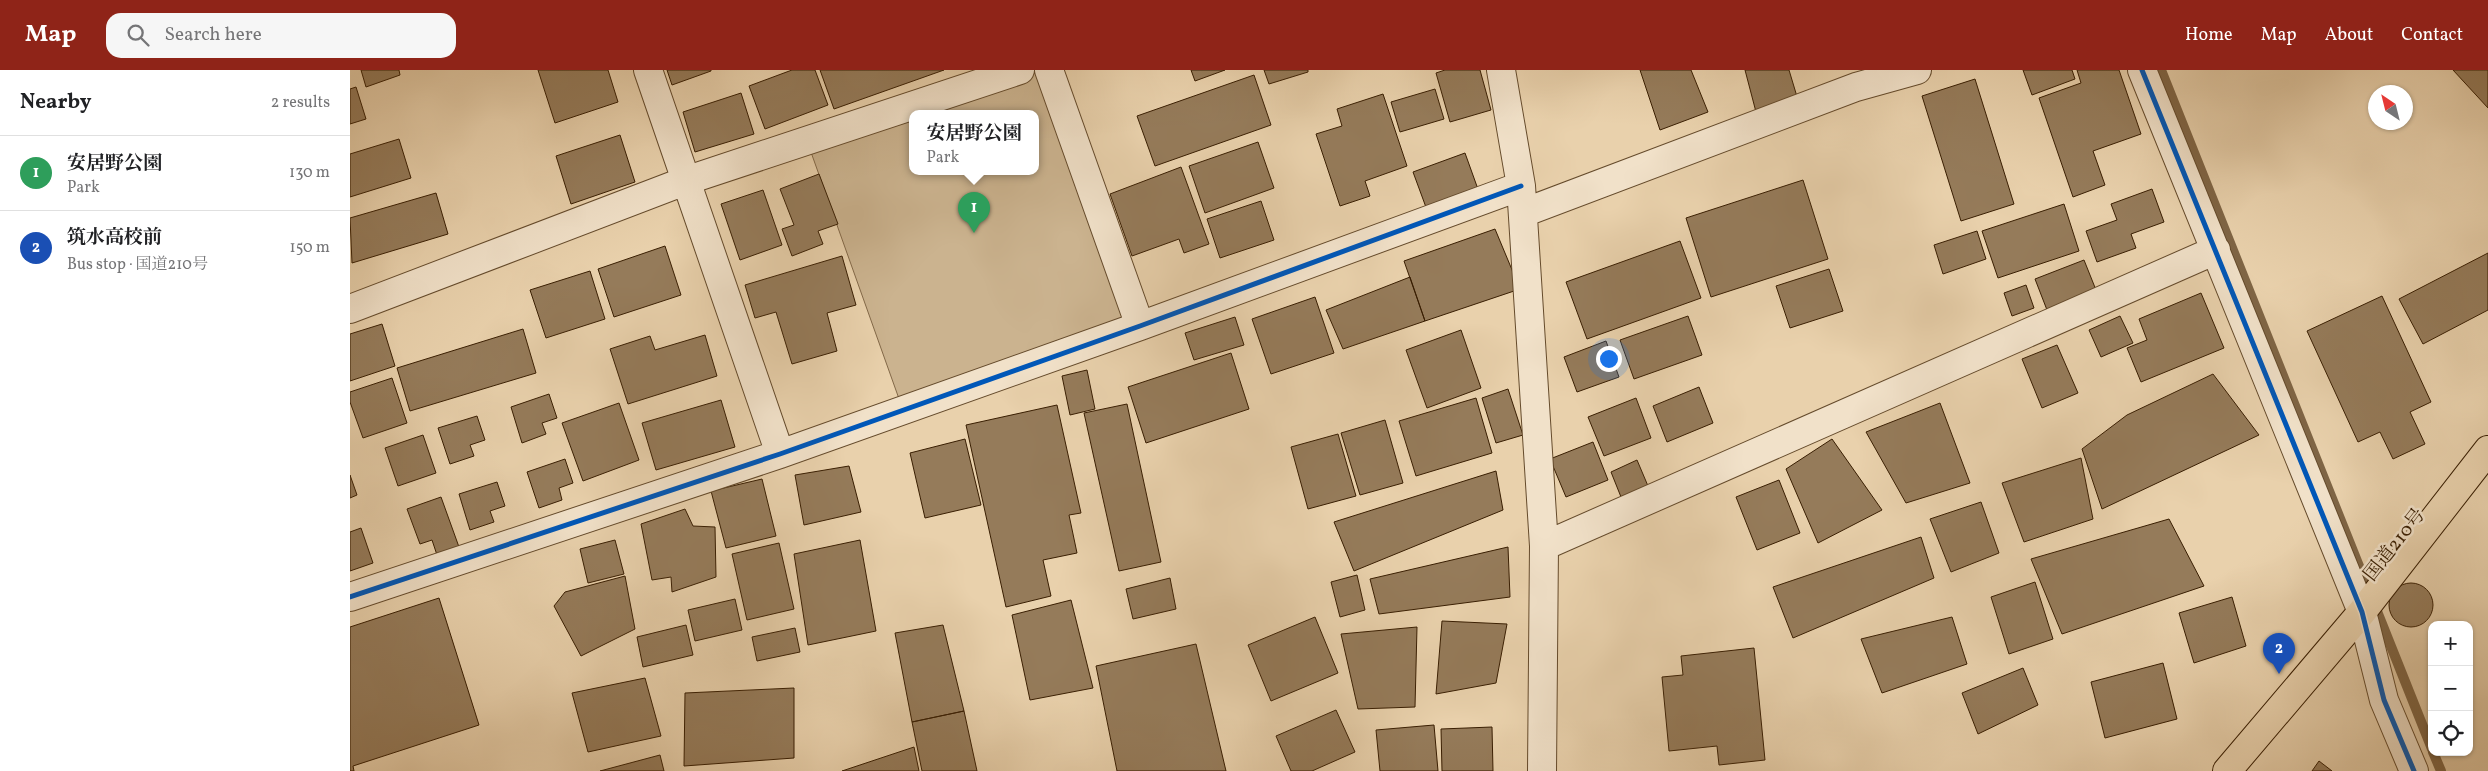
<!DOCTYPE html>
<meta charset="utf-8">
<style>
:root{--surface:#fff;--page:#f6f6f6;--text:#202124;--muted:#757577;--line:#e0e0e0;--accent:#8f2418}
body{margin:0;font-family:Vollkorn,"Noto Serif JP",serif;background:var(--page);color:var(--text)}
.controls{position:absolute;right:15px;bottom:15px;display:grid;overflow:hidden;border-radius:10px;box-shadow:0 1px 4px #0004}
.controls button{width:45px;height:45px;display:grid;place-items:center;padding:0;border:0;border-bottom:1px solid var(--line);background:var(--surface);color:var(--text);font:25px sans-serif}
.compass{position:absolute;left:2018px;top:15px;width:45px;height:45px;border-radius:50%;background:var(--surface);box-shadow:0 1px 4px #0004;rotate:325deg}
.you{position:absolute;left:1258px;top:288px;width:18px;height:18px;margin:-12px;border:4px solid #fff;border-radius:50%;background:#1a73e8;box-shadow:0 0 0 8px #1a73e833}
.badge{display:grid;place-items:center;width:32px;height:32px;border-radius:50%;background:var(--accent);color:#fff;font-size:16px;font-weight:700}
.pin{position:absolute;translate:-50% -41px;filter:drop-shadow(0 1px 2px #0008)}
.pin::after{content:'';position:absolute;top:26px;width:18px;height:15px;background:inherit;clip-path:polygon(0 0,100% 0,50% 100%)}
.popup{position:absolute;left:559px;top:40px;width:130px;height:65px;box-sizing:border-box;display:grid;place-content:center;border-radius:10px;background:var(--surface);filter:drop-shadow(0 1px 4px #0005);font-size:16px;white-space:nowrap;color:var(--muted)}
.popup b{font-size:19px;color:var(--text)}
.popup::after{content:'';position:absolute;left:50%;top:100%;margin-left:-10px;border:10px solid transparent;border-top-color:var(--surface)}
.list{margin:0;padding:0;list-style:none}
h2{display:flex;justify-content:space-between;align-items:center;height:65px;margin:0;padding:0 20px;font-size:21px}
h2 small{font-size:16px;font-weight:400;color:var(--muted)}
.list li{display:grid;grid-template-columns:32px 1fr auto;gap:15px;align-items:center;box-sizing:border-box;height:75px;padding:0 20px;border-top:1px solid var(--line)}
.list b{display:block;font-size:19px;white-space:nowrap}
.list p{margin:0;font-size:16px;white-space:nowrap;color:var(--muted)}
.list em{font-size:16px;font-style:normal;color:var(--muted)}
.icon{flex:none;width:28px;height:28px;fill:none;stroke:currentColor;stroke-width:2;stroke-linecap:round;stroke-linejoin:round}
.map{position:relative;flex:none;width:2138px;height:701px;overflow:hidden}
header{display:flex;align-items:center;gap:30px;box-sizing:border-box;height:70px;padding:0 25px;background:var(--accent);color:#fff}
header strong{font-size:24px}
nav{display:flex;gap:28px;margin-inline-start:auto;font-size:18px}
.search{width:350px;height:45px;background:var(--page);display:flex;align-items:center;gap:12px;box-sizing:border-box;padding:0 18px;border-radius:15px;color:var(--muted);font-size:19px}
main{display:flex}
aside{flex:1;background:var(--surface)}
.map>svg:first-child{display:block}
.green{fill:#cbb38f;stroke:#826848;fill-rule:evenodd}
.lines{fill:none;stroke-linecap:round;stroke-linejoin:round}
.stream{stroke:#7f6545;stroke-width:10}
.building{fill:#957b5a;stroke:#391e02}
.minor-casing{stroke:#654b2c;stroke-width:30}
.trunk-casing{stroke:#391e02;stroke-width:30}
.minor{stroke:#f1e1c9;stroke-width:28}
.trunk{stroke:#e9d1ac;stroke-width:28}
.cycleway-casing{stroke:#f1e1c9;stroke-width:8}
.cycleway{stroke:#0057b8;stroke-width:5}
.labels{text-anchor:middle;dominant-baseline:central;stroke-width:5;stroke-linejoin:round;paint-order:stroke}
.street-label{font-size:19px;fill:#391e02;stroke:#f1e1c9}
</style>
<header>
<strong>Map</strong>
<div class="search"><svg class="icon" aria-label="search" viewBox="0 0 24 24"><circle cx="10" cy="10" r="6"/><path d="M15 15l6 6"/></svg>Search here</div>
<nav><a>Home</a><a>Map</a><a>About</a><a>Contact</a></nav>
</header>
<main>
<aside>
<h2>Nearby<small>2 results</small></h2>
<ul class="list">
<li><span class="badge" style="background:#2e9e5b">1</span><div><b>安居野公園</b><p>Park</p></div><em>130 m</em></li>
<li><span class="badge" style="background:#1a4fb4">2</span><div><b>筑水高校前</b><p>Bus stop · 国道210号</p></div><em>150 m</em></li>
</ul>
</aside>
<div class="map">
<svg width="2138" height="701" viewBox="0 0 2138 701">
<rect width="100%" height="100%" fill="#e9d1ac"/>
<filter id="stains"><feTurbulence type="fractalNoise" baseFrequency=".004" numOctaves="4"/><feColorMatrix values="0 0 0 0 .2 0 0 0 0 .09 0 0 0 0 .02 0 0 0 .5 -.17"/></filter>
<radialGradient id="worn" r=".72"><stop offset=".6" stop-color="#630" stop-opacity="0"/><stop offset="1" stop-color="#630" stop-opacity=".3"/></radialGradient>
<path class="green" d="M670,0h29l91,256 -237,84 -96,-269zM563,44h122v58h-122z"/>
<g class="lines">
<path class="stream" d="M1811,0l271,679
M2083,682l8,19"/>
</g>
<path class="building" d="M11,0h38l1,5 -34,12z
M188,0h70l10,32 -63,21z
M317,0h44v1l-39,14z
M442,0h23l13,35 -63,24 -16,-43z
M470,0h124l-110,39z
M841,0h34l-30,11z
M914,0h44v2l-39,12z
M1095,0h35l11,40 -41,12 -14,-49z
M1290,0h51l17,42 -48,18z
M1395,0h44l9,30 -42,12z
M1673,0h49l3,9 -43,16z
M1727,0h42l22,64 -48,17 12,34 -32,12 -34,-99 42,-15z
M2103,0h35v38z
M904,5l17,50 -116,41 -18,-50z
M1625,9l39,125 -53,17 -39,-125z
M6,17l10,32 -16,5v-35z
M1085,19l9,30 -44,13 -9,-30z
M391,23l13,41 -59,18 -12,-40z
M1033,24l24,72 -42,15 5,15 -30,10 -24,-72 26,-8 -5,-17z
M270,65l15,47 -64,22 -15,-48z
M49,69l12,39 -61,19v-43z
M908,72l16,46 -69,25 -16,-47z
M1115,83l14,39 -52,18 -14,-38z
M831,97l28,77 -25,9 -5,-14 -47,17 -22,-62z
M469,104l19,50 -20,7 5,13 -31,12 -10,-27 12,-4 -14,-36z
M1453,110l25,79 -117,38 -25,-79z
M1802,119l12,33 -33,12 5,14 -39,14 -11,-31 31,-11 -6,-16z
M413,120l19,55 -42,15 -19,-56z
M86,123l12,41 -96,29 -2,-45z
M911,131l13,39 -54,18 -13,-39z
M1714,134l15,47 -81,27 -16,-47z
M1145,159l25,60 -95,32 -21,-60z
M1627,161l9,28 -43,15 -9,-29z
M1330,171l21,57 -114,41 -21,-57z
M315,176l16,49 -67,22 -16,-48z
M2138,183v57l-65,34 -24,-45z
M492,186l14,49 -29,8 10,38 -45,13 -16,-52 -21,6 -10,-33z
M1734,190l12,30 -49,20 -12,-31z
M1479,199l14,42 -53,17 -14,-42z
M240,201l15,48 -59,19 -16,-48z
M1060,207l15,44 -82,28 -17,-39z
M1676,215l8,23 -22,8 -8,-23z
M1851,223l23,55 -83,34 -14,-34 20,-8 -8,-21z
M2032,226l49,106 -21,10 15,32 -32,15 -13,-27 -22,10 -51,-111z
M965,227l19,56 -63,21 -19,-55z
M1338,246l14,39 -68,24 -14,-39z
M1770,246l13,27 -32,14 -12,-27z
M885,247l9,28 -50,15 -9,-27z
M32,254l13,42 -45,15v-47z
M173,259l13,44 -126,38 -13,-43z
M1111,260l20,58 -54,20 -21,-58z
M355,265l12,41 -89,28 -18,-55 40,-13 5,14z
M1256,271l13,36 -42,15 -13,-35z
M1707,275l21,48 -36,15 -20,-49z
M881,283l18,56 -103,34 -18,-56z
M737,300l8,39 -25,6 -8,-39z
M1863,304l46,61 -157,74 -20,-60 45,-34z
M42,308l15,45 -44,15 -13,-36v-10z
M1349,317l14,36 -46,19 -14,-36z
M1158,319l15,46 -27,8 -14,-45z
M199,324l8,24 -15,5 4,11 -24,9 -11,-36z
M1126,328l16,55 -76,23 -17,-55z
M1286,328l15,40 -47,18 -16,-39z
M371,330l14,47 -79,23 -14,-47z
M269,333l20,57 -56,21 -21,-58z
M1590,333l30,80 -64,20 -40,-71z
M777,334l34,158 -42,9 -35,-158z
M707,335l24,108 -12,2 8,38 -34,7 8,36 -45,11 -40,-182z
M127,346l8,24 -15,5 4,11 -24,8 -12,-36z
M1035,350l18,63 -43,12 -19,-62z
M988,364l18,62 -48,13 -17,-62z
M73,365l13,38 -38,13 -13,-38z
M615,369l16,66 -56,13 -15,-65z
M1482,369l50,71 -64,33 -32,-74z
M1243,372l15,38 -42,17 -16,-38z
M1731,388l12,61 -69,23 -22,-59z
M215,389l8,24 -14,5 3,12 -23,8 -12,-36z
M1287,390l11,26 -27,11 -10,-25z
M499,396l12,46 -57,13 -9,-50z
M1146,401l7,39 -149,61 -20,-49z
M0,405l7,20 -7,3z
M412,409l14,57 -50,12 -15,-57z
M1429,410l21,53 -43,17 -21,-53z
M147,412l8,24 -15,5 4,11 -24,8 -11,-36z
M91,427l18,50 -22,8 -5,-15 -12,4 -13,-35z
M1631,432l18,51 -48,19 -21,-53z
M335,439l8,17 22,1 1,50 -44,15 -1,-15 -19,3 -11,-56z
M1819,449l35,67 -142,48 -31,-75z
M11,458l12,35 -23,8v-39z
M1571,467l13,41 -141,60 -20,-51z
M265,470l9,34 -36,9 -8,-34z
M510,470l16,91 -68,14 -14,-91z
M429,473l15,66 -47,11 -15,-66z
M1158,477l2,50 -131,17 -9,-35z
M1007,505l8,35 -25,7 -9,-35z
M275,506l10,53 -54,27 -27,-50 11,-14z
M820,508l6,31 -43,10 -7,-30z
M1685,512l18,57 -44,15 -18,-57z
M2039 535a22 22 0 1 1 44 0a22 22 0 1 1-44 0Z
M1882,527l14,49 -52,17 -15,-50z
M89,528l40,127 -126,41 1,5h-4v-144z
M385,529l7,31 -47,11 -7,-31z
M721,530l22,88 -63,12 -18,-85z
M965,547l23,56 -67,28 -23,-56z
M1602,547l15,47 -85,29 -21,-54z
M1092,551l65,3 -11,59 -60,11z
M336,555l7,30 -50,12 -6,-30z
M593,555l21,86 -52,11 -17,-89z
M1067,557l-2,80 -57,2 -17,-75z
M445,558l5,24 -43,9 -5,-24z
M846,574l30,127h-109l-21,-105z
M1404,578l11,112 -46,5 -2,-19 -48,5 -7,-74 21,-2 -2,-19z
M1813,593l14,56 -72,19 -14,-56z
M1673,598l15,37 -60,29 -16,-41z
M295,608l16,58 -73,16 -16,-59z
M444,618v70l-110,8 1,-73z
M986,640l19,42 -43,19h-21l-15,-35z
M614,641l13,60h-55l-10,-49z
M1084,655l4,46h-58l-4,-41z
M1142,657l1,44h-51l-1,-42z
M564,677l5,24h-77z
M310,685l4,16h-64z
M1969,691l13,10h-20z"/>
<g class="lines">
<defs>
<path id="minor" d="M298,0l132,384
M699,0l91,256
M1151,0l20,116 23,360 -2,225
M1792,0l220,542 22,88 30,71
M1173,143l333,-126 61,-17
M0,239l335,-128 335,-111
M1194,476l672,-296
M0,527l430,-143 360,-128 381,-140"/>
<path id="trunk" d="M1877,701l135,-159 126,-162"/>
</defs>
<use href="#minor" class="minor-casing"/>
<use href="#trunk" class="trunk-casing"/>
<use href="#minor" class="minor"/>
<use href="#trunk" class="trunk"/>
<defs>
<path id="cycleway" d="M1792,0l220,542 22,88 30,71
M0,527l430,-143 360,-128 381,-140"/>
</defs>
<use href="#cycleway" class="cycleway-casing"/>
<use href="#cycleway" class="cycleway"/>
</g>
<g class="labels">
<g class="street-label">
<text transform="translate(2045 475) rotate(-52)">国道210号</text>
</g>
</g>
<rect width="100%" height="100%" filter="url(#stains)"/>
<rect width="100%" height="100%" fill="url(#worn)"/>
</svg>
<div class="controls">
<button>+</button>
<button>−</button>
<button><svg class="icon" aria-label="locate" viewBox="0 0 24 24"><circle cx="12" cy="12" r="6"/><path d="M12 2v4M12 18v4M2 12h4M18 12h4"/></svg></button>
</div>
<svg class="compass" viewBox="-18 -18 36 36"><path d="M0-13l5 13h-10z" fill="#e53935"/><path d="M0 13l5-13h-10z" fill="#757577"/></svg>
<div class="you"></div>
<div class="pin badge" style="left:624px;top:163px;background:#2e9e5b">1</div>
<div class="popup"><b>安居野公園</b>Park</div>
<div class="pin badge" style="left:1929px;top:604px;background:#1a4fb4">2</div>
</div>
</main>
